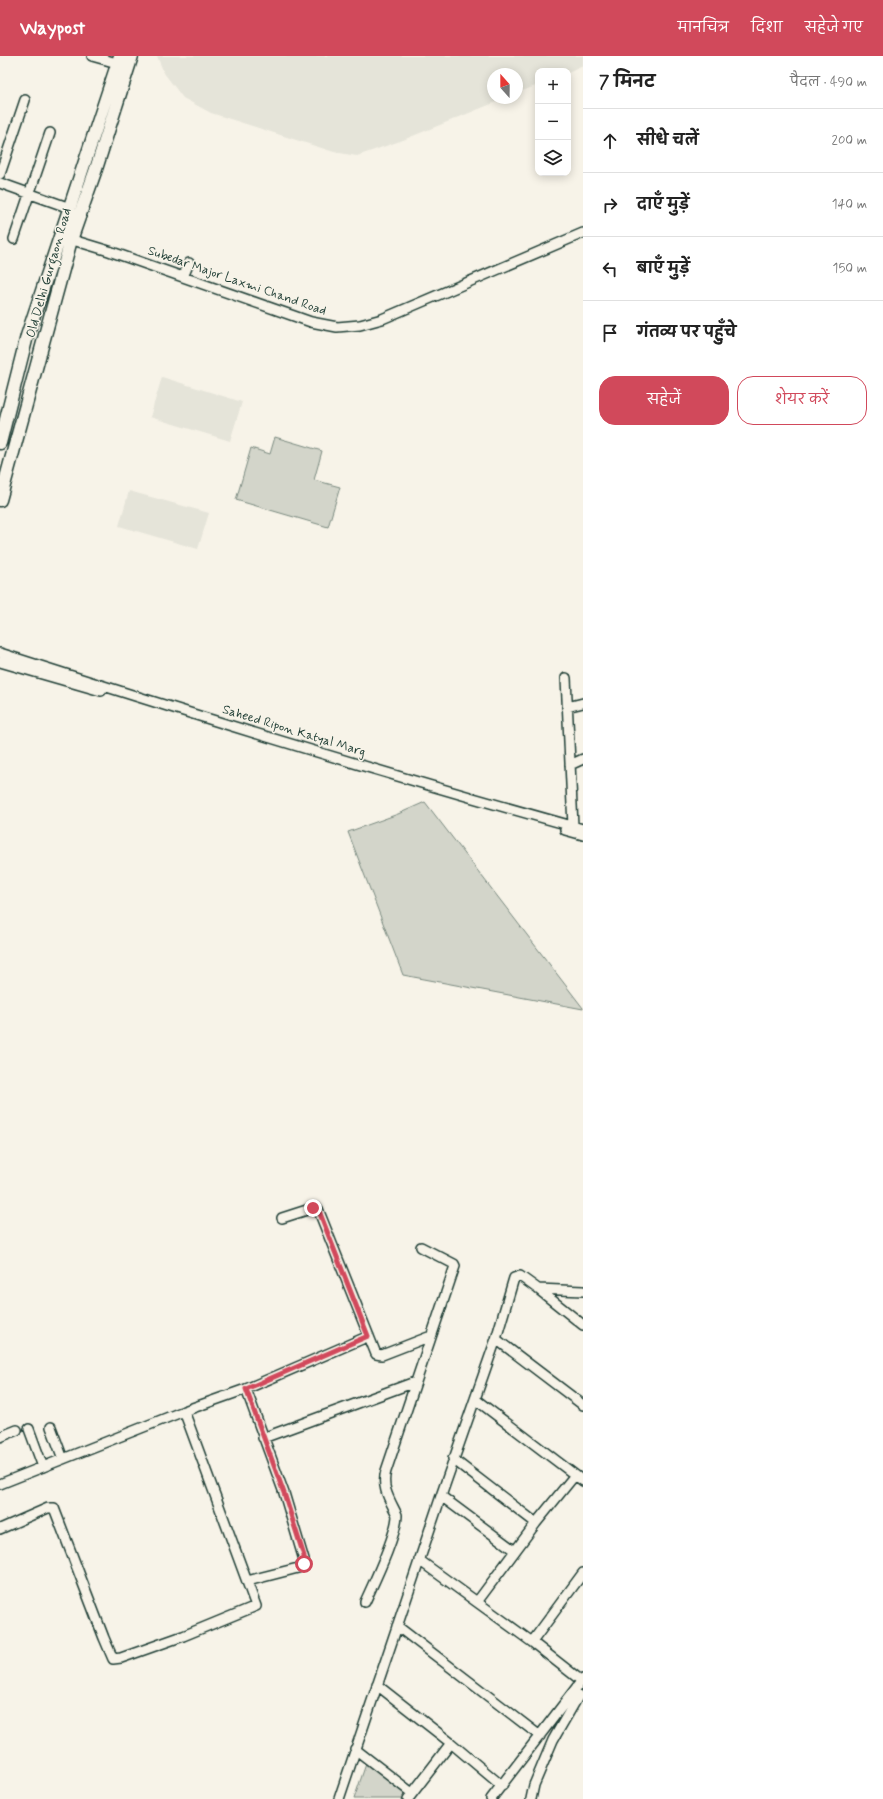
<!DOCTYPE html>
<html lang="hi">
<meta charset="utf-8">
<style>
:root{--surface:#fff;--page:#f2f2f2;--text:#222;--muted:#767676;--line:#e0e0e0;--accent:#d1495b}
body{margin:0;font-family:Mynerve,"Playpen Sans Deva",sans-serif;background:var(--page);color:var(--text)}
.controls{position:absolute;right:12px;top:12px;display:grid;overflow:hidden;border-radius:8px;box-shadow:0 2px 10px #0003}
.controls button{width:36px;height:36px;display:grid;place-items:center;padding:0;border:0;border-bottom:1px solid var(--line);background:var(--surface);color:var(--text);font:20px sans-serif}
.compass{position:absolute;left:487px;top:12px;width:36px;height:36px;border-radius:50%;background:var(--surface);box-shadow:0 2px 10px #0003;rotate:339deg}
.stop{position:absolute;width:12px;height:12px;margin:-9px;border:3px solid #d1495b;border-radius:50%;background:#fff}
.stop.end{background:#d1495b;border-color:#fff;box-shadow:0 1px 4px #0008}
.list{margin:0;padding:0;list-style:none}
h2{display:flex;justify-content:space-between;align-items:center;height:52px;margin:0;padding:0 16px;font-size:17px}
h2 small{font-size:13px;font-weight:400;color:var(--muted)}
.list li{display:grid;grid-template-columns:26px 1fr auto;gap:12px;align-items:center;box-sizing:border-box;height:64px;padding:0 16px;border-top:1px solid var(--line)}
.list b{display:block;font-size:15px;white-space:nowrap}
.list em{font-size:13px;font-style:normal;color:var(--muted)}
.actions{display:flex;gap:8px;padding:12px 16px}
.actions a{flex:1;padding:9px 0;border:1px solid var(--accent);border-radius:16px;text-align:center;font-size:14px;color:var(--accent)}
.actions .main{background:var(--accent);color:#fff}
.icon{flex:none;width:22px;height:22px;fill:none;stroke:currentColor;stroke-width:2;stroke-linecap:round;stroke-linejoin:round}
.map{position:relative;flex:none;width:583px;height:1743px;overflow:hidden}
header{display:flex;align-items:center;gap:24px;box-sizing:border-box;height:56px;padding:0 20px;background:var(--accent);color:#fff}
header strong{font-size:19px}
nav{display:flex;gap:22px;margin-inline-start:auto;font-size:14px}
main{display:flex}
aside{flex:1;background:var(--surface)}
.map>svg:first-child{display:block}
.built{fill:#e5e4d9}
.green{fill:#d3d5ca;stroke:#79897f}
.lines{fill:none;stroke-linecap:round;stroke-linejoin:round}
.minor-casing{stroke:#1f3d34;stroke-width:12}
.major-casing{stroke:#1f3d34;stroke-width:15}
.minor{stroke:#f7f3e8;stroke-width:9}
.major{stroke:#f7f3e8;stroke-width:12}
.route{stroke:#d1495b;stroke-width:5}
.labels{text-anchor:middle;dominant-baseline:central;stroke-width:3;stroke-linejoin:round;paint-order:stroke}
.street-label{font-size:13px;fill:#1f3d34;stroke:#f7f3e8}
</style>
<header>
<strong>Waypost</strong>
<nav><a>मानचित्र</a><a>दिशा</a><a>सहेजे गए</a></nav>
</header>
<main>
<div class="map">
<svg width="583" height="1743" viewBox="0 0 583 1743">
<rect width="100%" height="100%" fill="#f7f3e8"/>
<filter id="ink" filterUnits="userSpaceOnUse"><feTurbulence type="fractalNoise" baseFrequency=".025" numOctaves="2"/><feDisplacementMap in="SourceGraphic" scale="8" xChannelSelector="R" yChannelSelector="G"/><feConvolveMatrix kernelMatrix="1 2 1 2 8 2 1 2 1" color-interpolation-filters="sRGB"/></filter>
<g filter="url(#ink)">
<path class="built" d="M157,0h426v10l-15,7v-2h-30v14l-21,8v-19h-24v24h13l-103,42 -46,16 -23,-4 -123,-39 -28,-15 -19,-25z
M162,321l80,25 -12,39 -80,-24z
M129,435l80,22 -11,36 -79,-23z"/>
<path class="green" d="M275,381l47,14 -8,29 26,7 -12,40 -92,-27 15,-52 19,6z
M425,746l158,206v1l-180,-34 -55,-143 50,-18z
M367,1705l41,33 -4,5h-50z"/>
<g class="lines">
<defs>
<path id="minor" d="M92,0l32,9
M0,118l25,-74
M0,127l70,25
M66,182l43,13 202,71 26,5 23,-2 22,-6 201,-86
M14,183l36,-106
M183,221l6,-14
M0,597c193,62 387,122 583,176
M0,606l101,29
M566,622l7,148
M567,651l16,-4
M570,709l13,-6
M565,774l18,5
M282,1162l31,-10 5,1 58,145 6,1 49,-19
M538,1233l45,36
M496,1283l87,66
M246,1333l38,104 20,67v3l-6,5 -51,13
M475,1343l108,82
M51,1371l12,32
M29,1373l14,38
M0,1381l17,-7
M263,1382l152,-56
M453,1403l83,64
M0,1428l184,-73 62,-22 123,-53
M441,1440l74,55
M0,1473l48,-21h6l50,130 9,21 8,-1 62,-22 73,-30 -72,-195
M419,1504l113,82 51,40
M365,1546c9,-20 32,-67 32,-87 -7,-15 -16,-27 -11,-44l69,-205 -1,-2 -33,-17
M477,1546l59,-79 39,-48
M397,1570l143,110
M532,1586l51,-69
M377,1629l74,58 51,43
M355,1693l57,44
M339,1743l102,-303 55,-157 18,-61 6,-2 18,13 45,2
M408,1743l43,-56
M491,1743l92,-120
M531,1743l3,-14 19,-45 26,-45 -5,-4"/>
<path id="major" d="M0,387l27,-107 93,-280
M0,444l71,-260 25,-71 36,-113"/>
</defs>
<use href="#minor" class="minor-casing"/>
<use href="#major" class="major-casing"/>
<use href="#minor" class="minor"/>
<use href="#major" class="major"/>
</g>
</g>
<g class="lines" filter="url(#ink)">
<path class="route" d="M304,1508v-8l-20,-63 -38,-104 122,-53 -49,-125 -1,-2 -5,-1"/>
</g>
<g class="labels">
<g class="street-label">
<text transform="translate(49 217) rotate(-74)">Old Delhi Gurgaon Road</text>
<text transform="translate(237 225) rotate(19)">Subedar Major Laxmi Chand Road</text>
<text transform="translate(294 675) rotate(17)">Saheed Ripon Katyal Marg</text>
</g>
</g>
</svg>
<div class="controls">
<button>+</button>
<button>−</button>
<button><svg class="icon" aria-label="layers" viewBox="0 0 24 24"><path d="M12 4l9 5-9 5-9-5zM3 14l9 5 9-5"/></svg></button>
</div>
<svg class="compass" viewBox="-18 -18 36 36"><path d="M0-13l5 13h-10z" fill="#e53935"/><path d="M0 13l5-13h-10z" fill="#767676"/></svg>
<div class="stop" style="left:304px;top:1508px"></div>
<div class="stop end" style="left:313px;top:1152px"></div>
</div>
<aside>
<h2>7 मिनट<small>पैदल · 490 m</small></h2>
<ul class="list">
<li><svg class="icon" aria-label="ahead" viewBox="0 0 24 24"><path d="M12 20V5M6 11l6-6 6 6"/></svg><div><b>सीधे चलें</b></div><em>200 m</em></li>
<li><svg class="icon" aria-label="right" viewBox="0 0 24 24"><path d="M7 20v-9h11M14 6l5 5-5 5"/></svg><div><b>दाएँ मुड़ें</b></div><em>140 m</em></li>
<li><svg class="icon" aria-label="left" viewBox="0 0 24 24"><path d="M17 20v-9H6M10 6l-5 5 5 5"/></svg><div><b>बाएँ मुड़ें</b></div><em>150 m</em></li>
<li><svg class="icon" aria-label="arrive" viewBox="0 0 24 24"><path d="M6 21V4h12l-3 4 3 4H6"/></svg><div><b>गंतव्य पर पहुँचे</b></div></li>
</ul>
<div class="actions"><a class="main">सहेजें</a><a>शेयर करें</a></div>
</aside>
</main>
